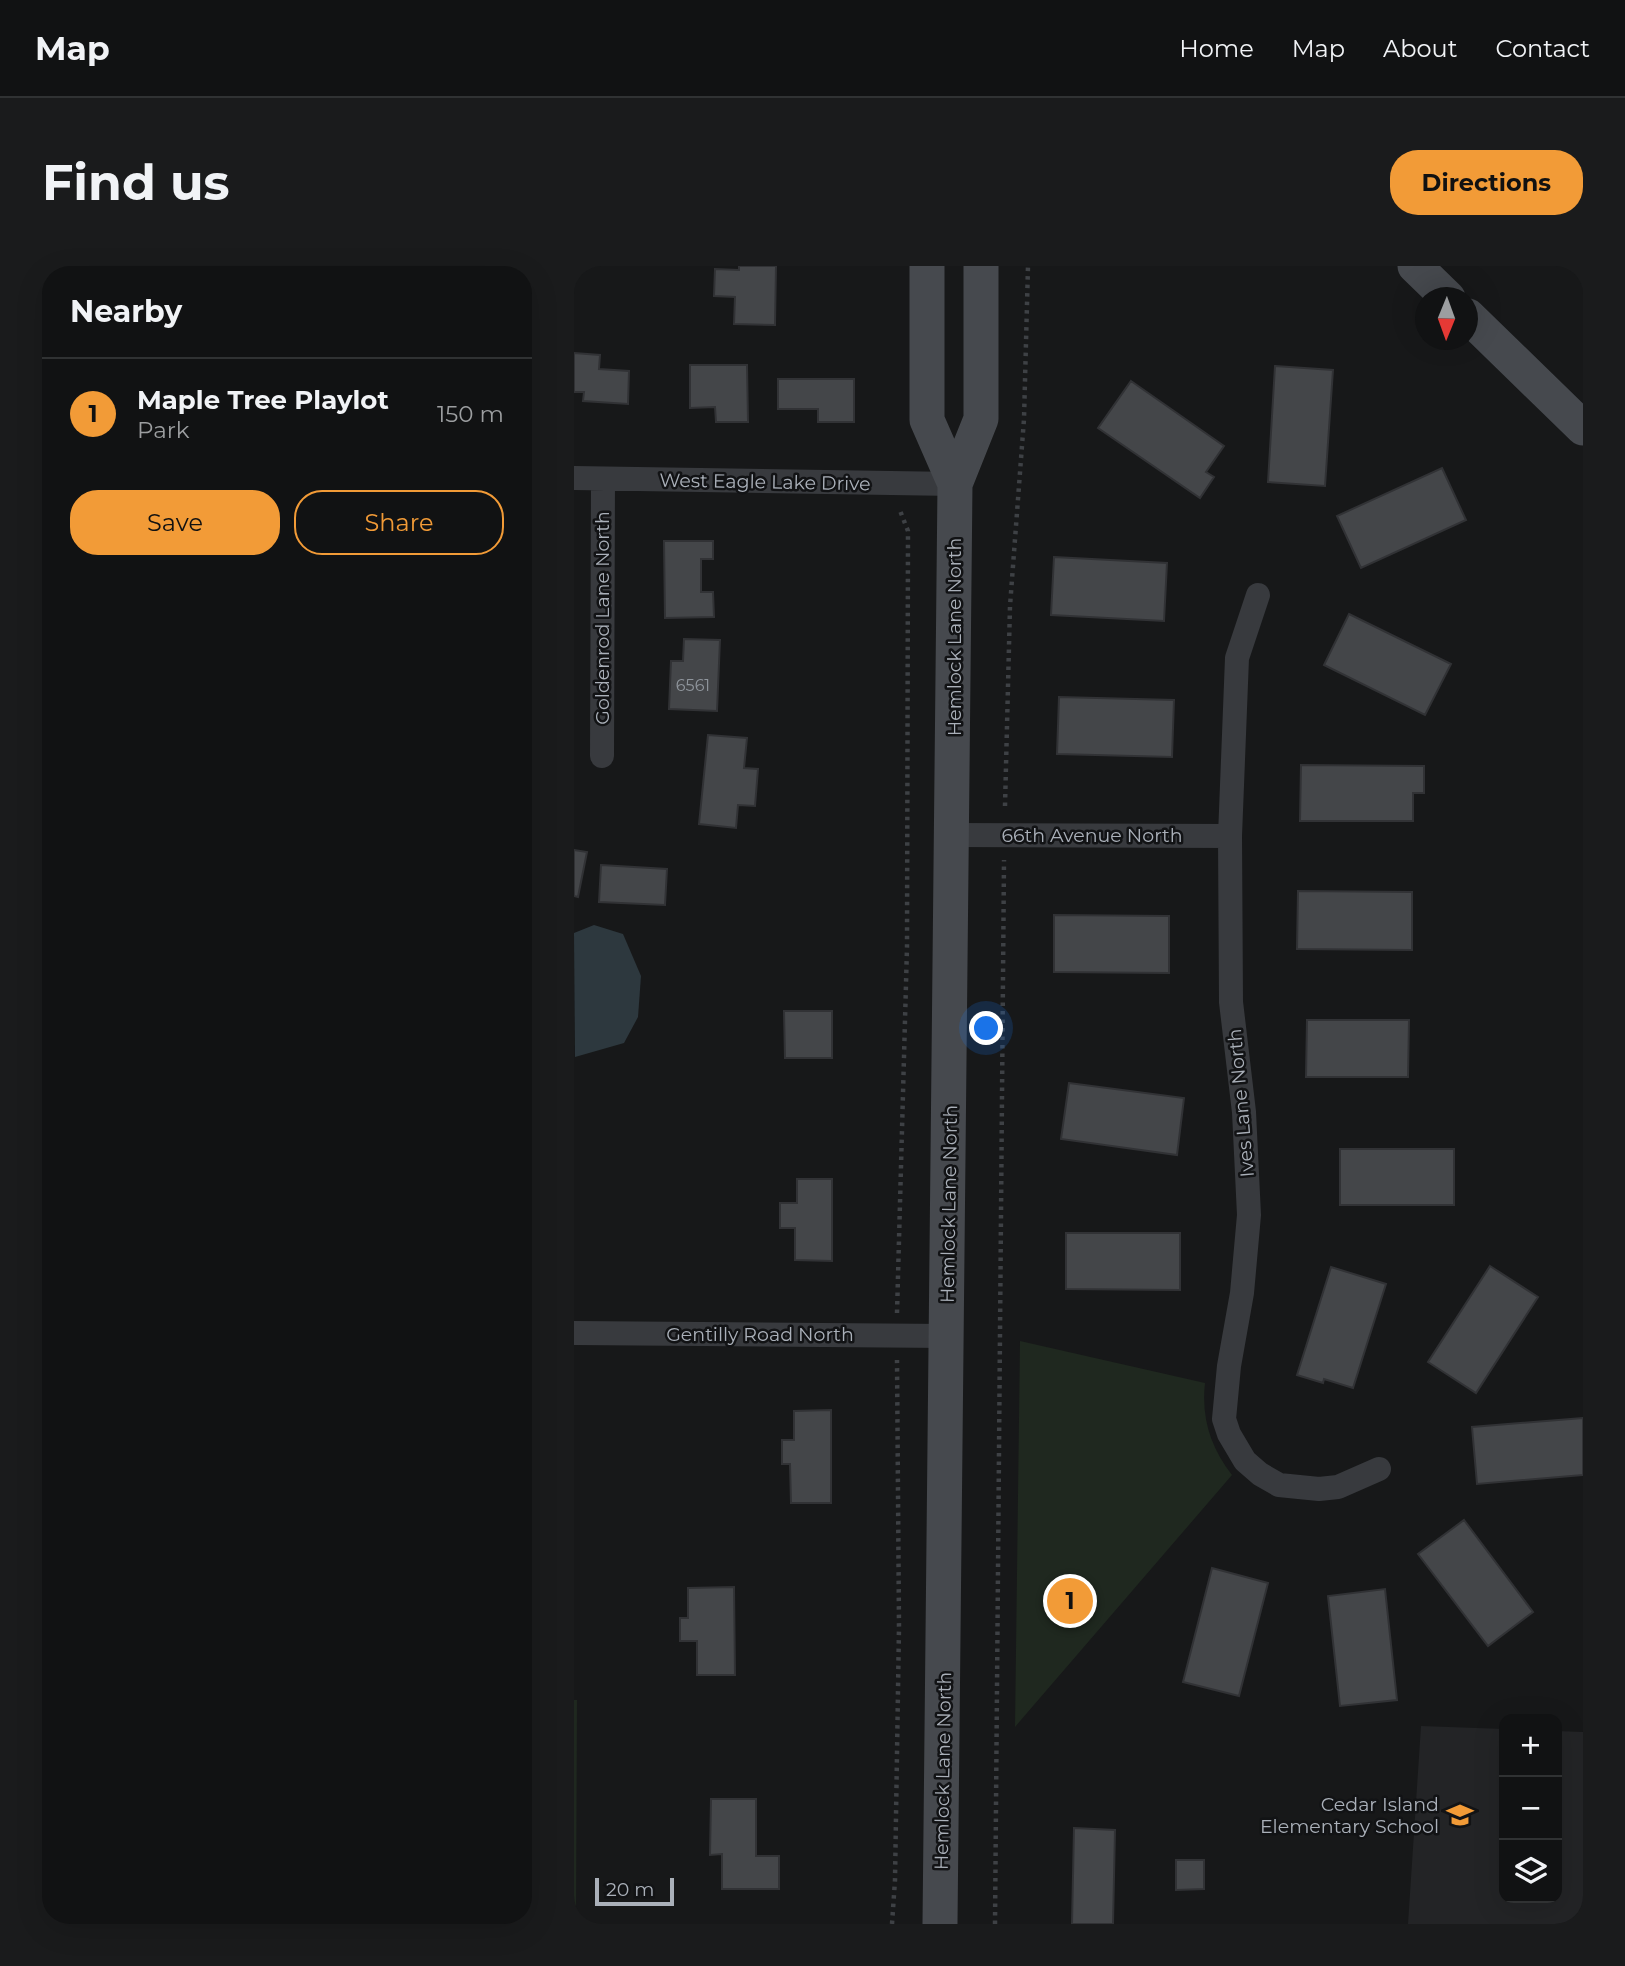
<!DOCTYPE html>
<meta charset="utf-8">
<style>
:root{--surface:#111213;--page:#1a1b1c;--text:#f1f3f6;--muted:#9c9ea0;--line:#303233;--accent:#f29b37}
body{margin:0;font-family:Montserrat,sans-serif;background:var(--page);color:var(--text)}
.controls{position:absolute;right:21px;bottom:21px;display:grid;overflow:hidden;border-radius:14px;box-shadow:0 7px 28px #0002}
.controls button{width:63px;height:63px;display:grid;place-items:center;padding:0;border:0;border-bottom:2px solid var(--line);background:var(--surface);color:var(--text);font:35px sans-serif}
.compass{position:absolute;left:841px;top:21px;width:63px;height:63px;border-radius:50%;background:var(--surface);box-shadow:0 7px 28px #0002;rotate:181deg}
.scale{position:absolute;left:21px;bottom:18px;width:79px;box-sizing:border-box;padding-left:7px;border:4px solid #aab0b9;border-top:0;font-size:19px;line-height:24px;white-space:nowrap;color:#aab0b9;-webkit-text-stroke:5px #121315;paint-order:stroke}
.you{position:absolute;left:413px;top:763px;width:24px;height:24px;margin:-18px;border:5px solid #fff;border-radius:50%;background:#1a73e8;box-shadow:0 0 0 10px #1a73e833}
.badge{display:grid;place-items:center;width:46px;height:46px;border-radius:50%;background:var(--accent);color:#111;font-size:23px;font-weight:700}
.pin{position:absolute;translate:-50% -50%;border:4px solid #fff;box-shadow:0 2px 7px #0006}
.list{margin:0;padding:0;list-style:none}
h2{display:flex;justify-content:space-between;align-items:center;height:91px;margin:0;padding:0 28px;font-size:30px}
h2 small{font-size:23px;font-weight:400;color:var(--muted)}
.list li{display:grid;grid-template-columns:46px 1fr auto;gap:21px;align-items:center;box-sizing:border-box;height:112px;padding:0 28px;border-top:2px solid var(--line)}
.list b{display:block;font-size:26px;white-space:nowrap}
.list p{margin:0;font-size:23px;white-space:nowrap;color:var(--muted)}
.list em{font-size:23px;font-style:normal;color:var(--muted)}
.actions{display:flex;gap:14px;padding:21px 28px}
.actions a{flex:1;padding:16px 0;border:2px solid var(--accent);border-radius:28px;text-align:center;font-size:24px;color:var(--accent)}
.actions .main{background:var(--accent);color:#111}
.icon{flex:none;width:38px;height:38px;fill:none;stroke:currentColor;stroke-width:2;stroke-linecap:round;stroke-linejoin:round}
.map{position:relative;flex:none;width:1009px;height:1658px;overflow:hidden;border-radius:28px}
header{display:flex;align-items:center;gap:42px;box-sizing:border-box;height:98px;padding:0 35px;background:var(--surface);border-bottom:2px solid var(--line)}
header strong{font-size:33px}
nav{display:flex;gap:38px;margin-inline-start:auto;font-size:24px}
.intro{display:flex;align-items:center;justify-content:space-between;box-sizing:border-box;height:168px;padding:0 42px}
h1{margin:0;font-size:49px}
.button{padding:18px 32px;border-radius:28px;background:var(--accent);color:#111;font-size:24px;font-weight:700}
main{display:flex;gap:42px;padding:0 42px}
aside{flex:1;background:var(--surface);border-radius:28px;box-shadow:0 7px 28px #0002}
.map>svg:first-child{display:block}
.built{fill:#232426}
.green{fill:#1f281f}
.water{fill:#2d383e}
.building{fill:#444649;stroke:#313235;stroke-width:2}
.lines{fill:none;stroke-linecap:round;stroke-linejoin:round}
.path{stroke:#3e4145;stroke-width:4.5;stroke-dasharray:3.5 5;stroke-linecap:butt}
.street{stroke:#383a3e;stroke-width:24}
.secondary{stroke:#46494e;stroke-width:35}
.labels{text-anchor:middle;dominant-baseline:central;stroke-width:5;stroke-linejoin:round;paint-order:stroke}
.number-label{font-size:16px;fill:#90969d}
.street-label{font-size:19px;fill:#aab0b9;stroke:#121315}
.poi-label{font-size:19px;fill:#aab0b9;stroke:#121315;text-anchor:end}
</style>
<header>
<strong>Map</strong>
<nav><a>Home</a><a>Map</a><a>About</a><a>Contact</a></nav>
</header>
<div class="intro"><h1>Find us</h1><a class="button">Directions</a></div>
<main>
<aside>
<h2>Nearby<small></small></h2>
<ul class="list">
<li><span class="badge">1</span><div><b>Maple Tree Playlot</b><p>Park</p></div><em>150 m</em></li>
</ul>
<div class="actions"><a class="main">Save</a><a>Share</a></div>
</aside>
<div class="map">
<svg width="1009" height="1658" viewBox="0 0 1009 1658">
<rect width="100%" height="100%" fill="#171819"/>
<path class="built" d="M847,1460l83,3v169h53v-167l26,1v192h-175z"/>
<path class="green" d="M446,1075l185,42c-4,35 6,65 27,92l-217,252z
M0,1434h3l-1,224h-2z"/>
<path class="water" d="M20,659l29,9 18,42 -3,41 -14,26 -49,14 -1,-124z"/>
<path class="building" d="M165,0h37l-1,59 -41,-1 1,-27 -21,-1 1,-27 24,1z
M0,87l26,2 -1,14 30,2 -1,33 -45,-3 1,-9h-10z
M116,99h57l1,57h-32l-1,-15 -25,1z
M701,100l58,4 -8,116 -57,-4z
M204,113h76v43h-36v-13h-40z
M557,115l93,65 -18,26 8,5 -14,21 -102,-70z
M868,202l24,52 -105,48 -24,-52z
M90,275h49v18h-12v33h12l1,25 -49,1z
M480,291l113,6 -3,58 -113,-6z
M775,348l102,50 -26,51 -101,-50z
M110,373l36,1 -3,71 -48,-2 2,-48h12z
M485,431l115,3 -2,57 -115,-3z
M134,469l39,3 -3,30 14,1 -3,37 -17,-1 -2,23 -37,-4z
M727,499l123,1v27h-11v28h-113z
M0,584l13,2 -9,45 -4,-1z
M27,599l66,4 -2,36 -66,-3z
M724,625l114,1v58l-115,-1z
M480,649l115,1v57l-115,-1z
M210,745h48v47h-47z
M733,754h102l-1,57h-102z
M495,817l115,15 -7,57 -116,-16z
M766,883h114v56h-114z
M223,913h35v82l-37,-1v-32h-15v-25h17z
M492,967h114v57l-114,-1z
M916,1000l48,31 -62,96 -48,-31z
M757,1001l55,17 -33,104 -29,-9 -1,4 -26,-8z
M257,1144v93h-40l-1,-39h-8v-24h12v-29z
M1009,1152v57l-106,9 -5,-57z
M890,1254l69,92 -45,34 -70,-92z
M638,1302l56,15 -29,113 -56,-14z
M160,1321l1,88h-38v-34h-17v-23h8v-30z
M811,1323l12,111 -57,6 -12,-110z
M137,1533h45v57h23v33h-57v-35l-12,1z
M500,1562l41,2 -2,94h-41z
M602,1594h28v29l-28,1z"/>
<g class="lines">
<path class="path" d="M431,540l5,-200 14,-187 4,-153
M323,1047l10,-366 1,-416 -9,-23
M318,1658l3,-44 4,-253 -2,-267
M421,1658l9,-1064"/>
<path class="street" d="M0,212l381,6
M684,329l-21,63 -7,178 1,166 13,110 5,103 -7,78 -13,73 -5,53 5,15 16,27 15,13 19,11 40,4 19,-2 41,-18
M28,490l1,-276
M379,569l277,1
M0,1067l373,3"/>
<path class="secondary" d="M353,0v154l28,64
M841,0l33,32
M894,50l115,112
M366,1658l15,-1440 26,-65v-153"/>
</g>
<defs>
<symbol id="school-bare" viewBox="-9 -9 18 18"><path d="M0-5L7-2L0 1L-7-2ZM-4 1L0 2.5L4 1V4Q0 6-4 4Z" fill="#f29b37" stroke="#121315" stroke-width="2.5" paint-order="stroke"/></symbol>
</defs>
<g fill-rule="evenodd">
<use href="#school-bare" x="867" y="1530" width="38" height="38"/>
</g>
<g class="labels">
<g class="number-label">
<text x="119" y="419">6561</text>
</g>
<g class="street-label">
<text transform="translate(191 216) rotate(1)">West Eagle Lake Drive</text>
<text transform="translate(28 352) rotate(-90)">Goldenrod Lane North</text>
<text transform="translate(380 371) rotate(-90)">Hemlock Lane North</text>
<text x="518" y="569">66th Avenue North</text>
<text transform="translate(667 837) rotate(-95)">Ives Lane North</text>
<text transform="translate(375 938) rotate(-89)">Hemlock Lane North</text>
<text x="186" y="1068">Gentilly Road North</text>
<text transform="translate(369 1505) rotate(-89)">Hemlock Lane North</text>
</g>
<g class="poi-label">
<text x="865" y="1538">Cedar Island<tspan x="865" dy="22">Elementary School</tspan></text>
</g>
</g>
</svg>
<div class="controls">
<button>+</button>
<button>−</button>
<button><svg class="icon" aria-label="layers" viewBox="0 0 24 24"><path d="M12 4l9 5-9 5-9-5zM3 14l9 5 9-5"/></svg></button>
</div>
<svg class="compass" viewBox="-18 -18 36 36"><path d="M0-13l5 13h-10z" fill="#e53935"/><path d="M0 13l5-13h-10z" fill="#9c9ea0"/></svg>
<div class="scale">20 m</div>
<div class="you"></div>
<div class="pin badge" style="left:496px;top:1335px">1</div>
</div>
</main>
